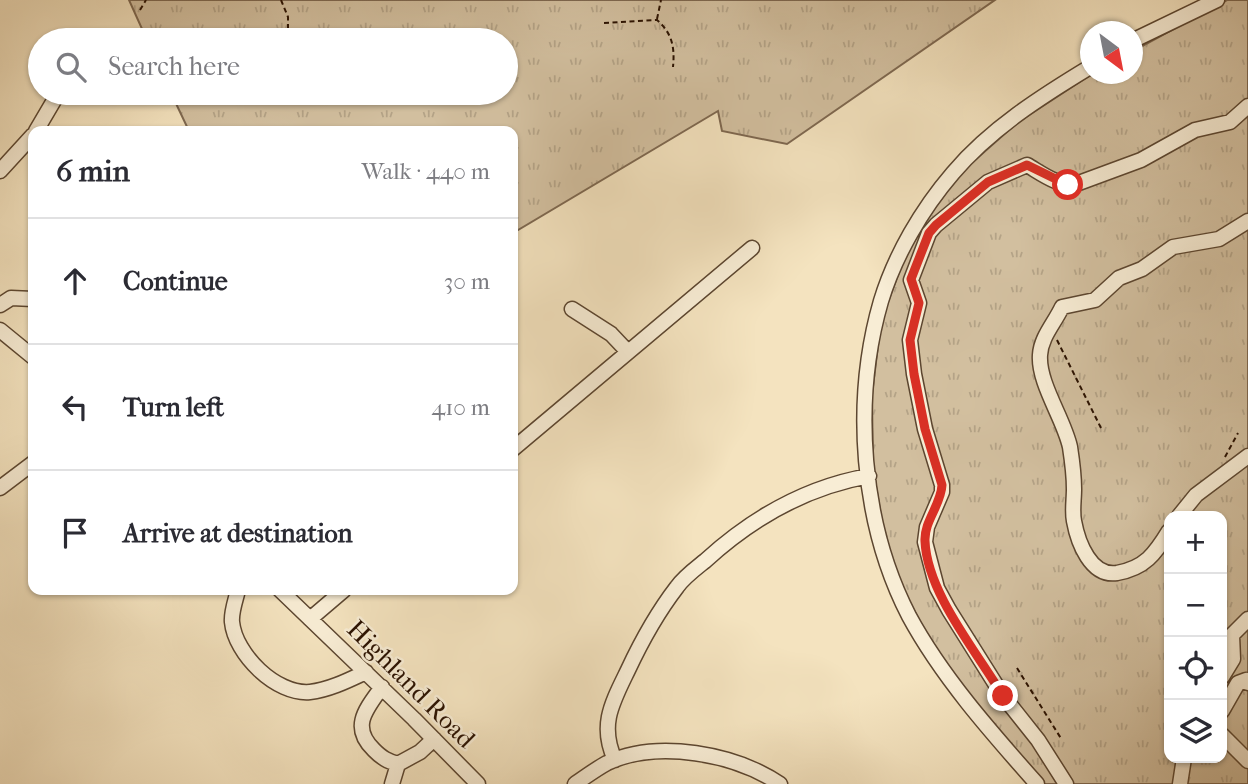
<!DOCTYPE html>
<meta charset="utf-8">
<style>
:root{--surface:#fff;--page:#f2f2f3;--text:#2b2b33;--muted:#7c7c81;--line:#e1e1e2}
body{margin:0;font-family:"IM FELL French Canon",serif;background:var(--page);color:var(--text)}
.controls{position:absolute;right:21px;bottom:21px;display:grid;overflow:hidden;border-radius:14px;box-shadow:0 2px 5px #0004}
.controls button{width:63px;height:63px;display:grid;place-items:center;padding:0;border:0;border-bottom:2px solid var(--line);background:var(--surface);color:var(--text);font:35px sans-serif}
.compass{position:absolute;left:1080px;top:21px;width:63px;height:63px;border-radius:50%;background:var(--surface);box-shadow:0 2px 5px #0004;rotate:148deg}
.stop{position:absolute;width:21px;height:21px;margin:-16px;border:5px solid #d93025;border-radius:50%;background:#fff}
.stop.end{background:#d93025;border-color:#fff;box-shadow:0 2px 7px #0008}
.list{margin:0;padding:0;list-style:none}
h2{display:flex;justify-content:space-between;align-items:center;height:91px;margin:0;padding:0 28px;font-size:30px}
h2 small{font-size:23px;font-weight:400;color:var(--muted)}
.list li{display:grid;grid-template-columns:46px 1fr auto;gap:21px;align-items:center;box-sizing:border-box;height:126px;padding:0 28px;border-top:2px solid var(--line)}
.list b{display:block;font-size:26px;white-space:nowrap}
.list em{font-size:23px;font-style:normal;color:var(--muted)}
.icon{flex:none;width:38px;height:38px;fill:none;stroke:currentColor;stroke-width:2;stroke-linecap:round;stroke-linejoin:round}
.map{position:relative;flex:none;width:1248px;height:784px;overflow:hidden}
.search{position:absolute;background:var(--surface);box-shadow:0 2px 5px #0004;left:28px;top:28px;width:490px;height:77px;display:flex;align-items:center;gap:18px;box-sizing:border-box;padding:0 24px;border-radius:38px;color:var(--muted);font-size:26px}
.panel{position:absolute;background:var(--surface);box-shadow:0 2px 5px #0004;left:28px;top:126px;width:490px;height:469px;border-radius:14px}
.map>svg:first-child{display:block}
.grass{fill:url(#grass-tufts);stroke:#7e6850;stroke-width:2;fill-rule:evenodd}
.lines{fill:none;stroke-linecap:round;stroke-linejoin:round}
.minor-casing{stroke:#5c4630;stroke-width:17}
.path{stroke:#2a1100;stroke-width:2;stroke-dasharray:5 3.5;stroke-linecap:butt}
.minor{stroke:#f8edd5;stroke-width:14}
.route{stroke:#d93025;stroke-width:9}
.labels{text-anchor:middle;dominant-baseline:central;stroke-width:5;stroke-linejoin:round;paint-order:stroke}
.street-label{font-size:26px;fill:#2a1100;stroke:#f8edd5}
</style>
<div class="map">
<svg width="1248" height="784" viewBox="0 0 1248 784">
<defs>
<pattern id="grass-tufts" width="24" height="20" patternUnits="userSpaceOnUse" patternTransform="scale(1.75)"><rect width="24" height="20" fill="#d2bf9f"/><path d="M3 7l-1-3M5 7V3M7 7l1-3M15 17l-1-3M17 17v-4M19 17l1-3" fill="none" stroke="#b4a387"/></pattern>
</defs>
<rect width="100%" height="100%" fill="#f4e3bf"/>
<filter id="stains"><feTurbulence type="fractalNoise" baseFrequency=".00286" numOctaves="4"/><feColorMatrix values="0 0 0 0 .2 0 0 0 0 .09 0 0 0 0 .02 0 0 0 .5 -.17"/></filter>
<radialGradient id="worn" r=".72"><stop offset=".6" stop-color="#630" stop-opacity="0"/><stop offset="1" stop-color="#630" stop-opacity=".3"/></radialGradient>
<path class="grass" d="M129,0h866l-208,144 -65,-13 -4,-20 -205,122v-102h-324l-18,-38h335v-53h-359z
M1227,0h21v784h-205l-69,-82 -43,-60 -28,-52 -19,-56 -11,-66 -1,-73 9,-74 28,-76 48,-69 60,-53 75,-49h40l1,-23zM1169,516h53v242h-53z"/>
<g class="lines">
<defs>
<path id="minor" d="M1132,41l85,-41
M36,131l20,-34
M0,171l33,-36
M0,305l11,-7 22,1
M572,309l39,25 17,18
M0,330l33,27
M513,449l239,-201
M0,488l33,-25
M1179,516l17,-21 52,-39
M1169,531c-14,23 -24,37 -52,42 -26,4 -39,-30 -43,-52 -2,-10 0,-21 0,-32 0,-13 -2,-29 -4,-42 -6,-28 -32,-64 -30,-92 1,-18 14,-31 22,-48l33,-7 24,-22 23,-9 31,-22 46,-8 29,-18
M238,590c-2,9 -7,22 -6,32 3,32 44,73 78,70 19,-2 39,-12 56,-20
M280,590l134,129 64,65
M310,619l34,-29
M1222,677l11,-18 -1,-24 16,-16
M382,687c-16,22 -32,40 -8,63 8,8 13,11 24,14l22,-12 14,-13
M1222,711l16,-28 8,-3 2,3
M1222,735l26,26
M615,760c-16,-35 -3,-57 13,-90 14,-30 29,-57 49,-83 7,-10 18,-18 28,-26 46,-42 101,-74 164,-85
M392,784l6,-20
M575,784c10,-7 21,-15 32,-21 51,-24 128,-9 173,21
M1037,784c-46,-52 -95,-107 -128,-168 -48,-93 -57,-215 -28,-315 14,-46 41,-92 72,-128 37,-44 89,-77 137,-106
M1066,784l-28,-44 -35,-44 -54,-86 -12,-22 -12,-46 2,-15 15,-35v-7l-17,-56 -11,-55 -4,-34 9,-37 -8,-23 18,-47 7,-8 52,-43 39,-17c14,8 32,22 49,19l65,-24 54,-30 35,-8 18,-16
M1180,784l4,-26"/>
</defs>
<use href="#minor" class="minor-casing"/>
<path class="path" d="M281,0l7,17v23
M140,10l6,-10
M657,19l4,-19
M604,23l53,-3c15,13 18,27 16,47
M1057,340l44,88
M1225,457l13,-24
M1017,668l45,72"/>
<use href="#minor" class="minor"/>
</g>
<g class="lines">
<path class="route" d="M1003,696c-26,-44 -76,-103 -78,-155 -1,-20 16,-36 17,-56l-17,-56 -11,-55 -4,-34 9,-37 -8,-24 18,-46 7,-8 52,-43 39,-17 41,20"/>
</g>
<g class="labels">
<g class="street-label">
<text transform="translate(411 684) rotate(45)">Highland Road</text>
</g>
</g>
<rect width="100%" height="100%" filter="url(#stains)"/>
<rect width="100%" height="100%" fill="url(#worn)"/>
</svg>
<div class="controls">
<button>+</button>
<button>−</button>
<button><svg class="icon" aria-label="locate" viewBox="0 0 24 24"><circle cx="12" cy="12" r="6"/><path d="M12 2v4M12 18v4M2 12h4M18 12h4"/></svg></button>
<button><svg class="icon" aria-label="layers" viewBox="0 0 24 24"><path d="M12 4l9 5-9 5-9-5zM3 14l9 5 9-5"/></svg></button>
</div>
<svg class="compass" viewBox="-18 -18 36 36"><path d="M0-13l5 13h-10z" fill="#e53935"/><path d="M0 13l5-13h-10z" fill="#7c7c81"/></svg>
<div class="stop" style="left:1068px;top:185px"></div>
<div class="stop end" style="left:1003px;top:696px"></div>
<div class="search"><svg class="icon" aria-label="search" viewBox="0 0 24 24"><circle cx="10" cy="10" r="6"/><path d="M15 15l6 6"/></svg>Search here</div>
<section class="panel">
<h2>6 min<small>Walk · 440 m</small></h2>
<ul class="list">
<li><svg class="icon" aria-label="ahead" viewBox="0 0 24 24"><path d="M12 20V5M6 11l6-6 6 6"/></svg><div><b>Continue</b></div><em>30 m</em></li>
<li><svg class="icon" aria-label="left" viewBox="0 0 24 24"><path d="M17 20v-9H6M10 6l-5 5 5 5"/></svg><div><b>Turn left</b></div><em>410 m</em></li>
<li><svg class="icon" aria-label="arrive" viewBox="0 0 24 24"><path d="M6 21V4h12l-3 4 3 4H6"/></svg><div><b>Arrive at destination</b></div></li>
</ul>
</section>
</div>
